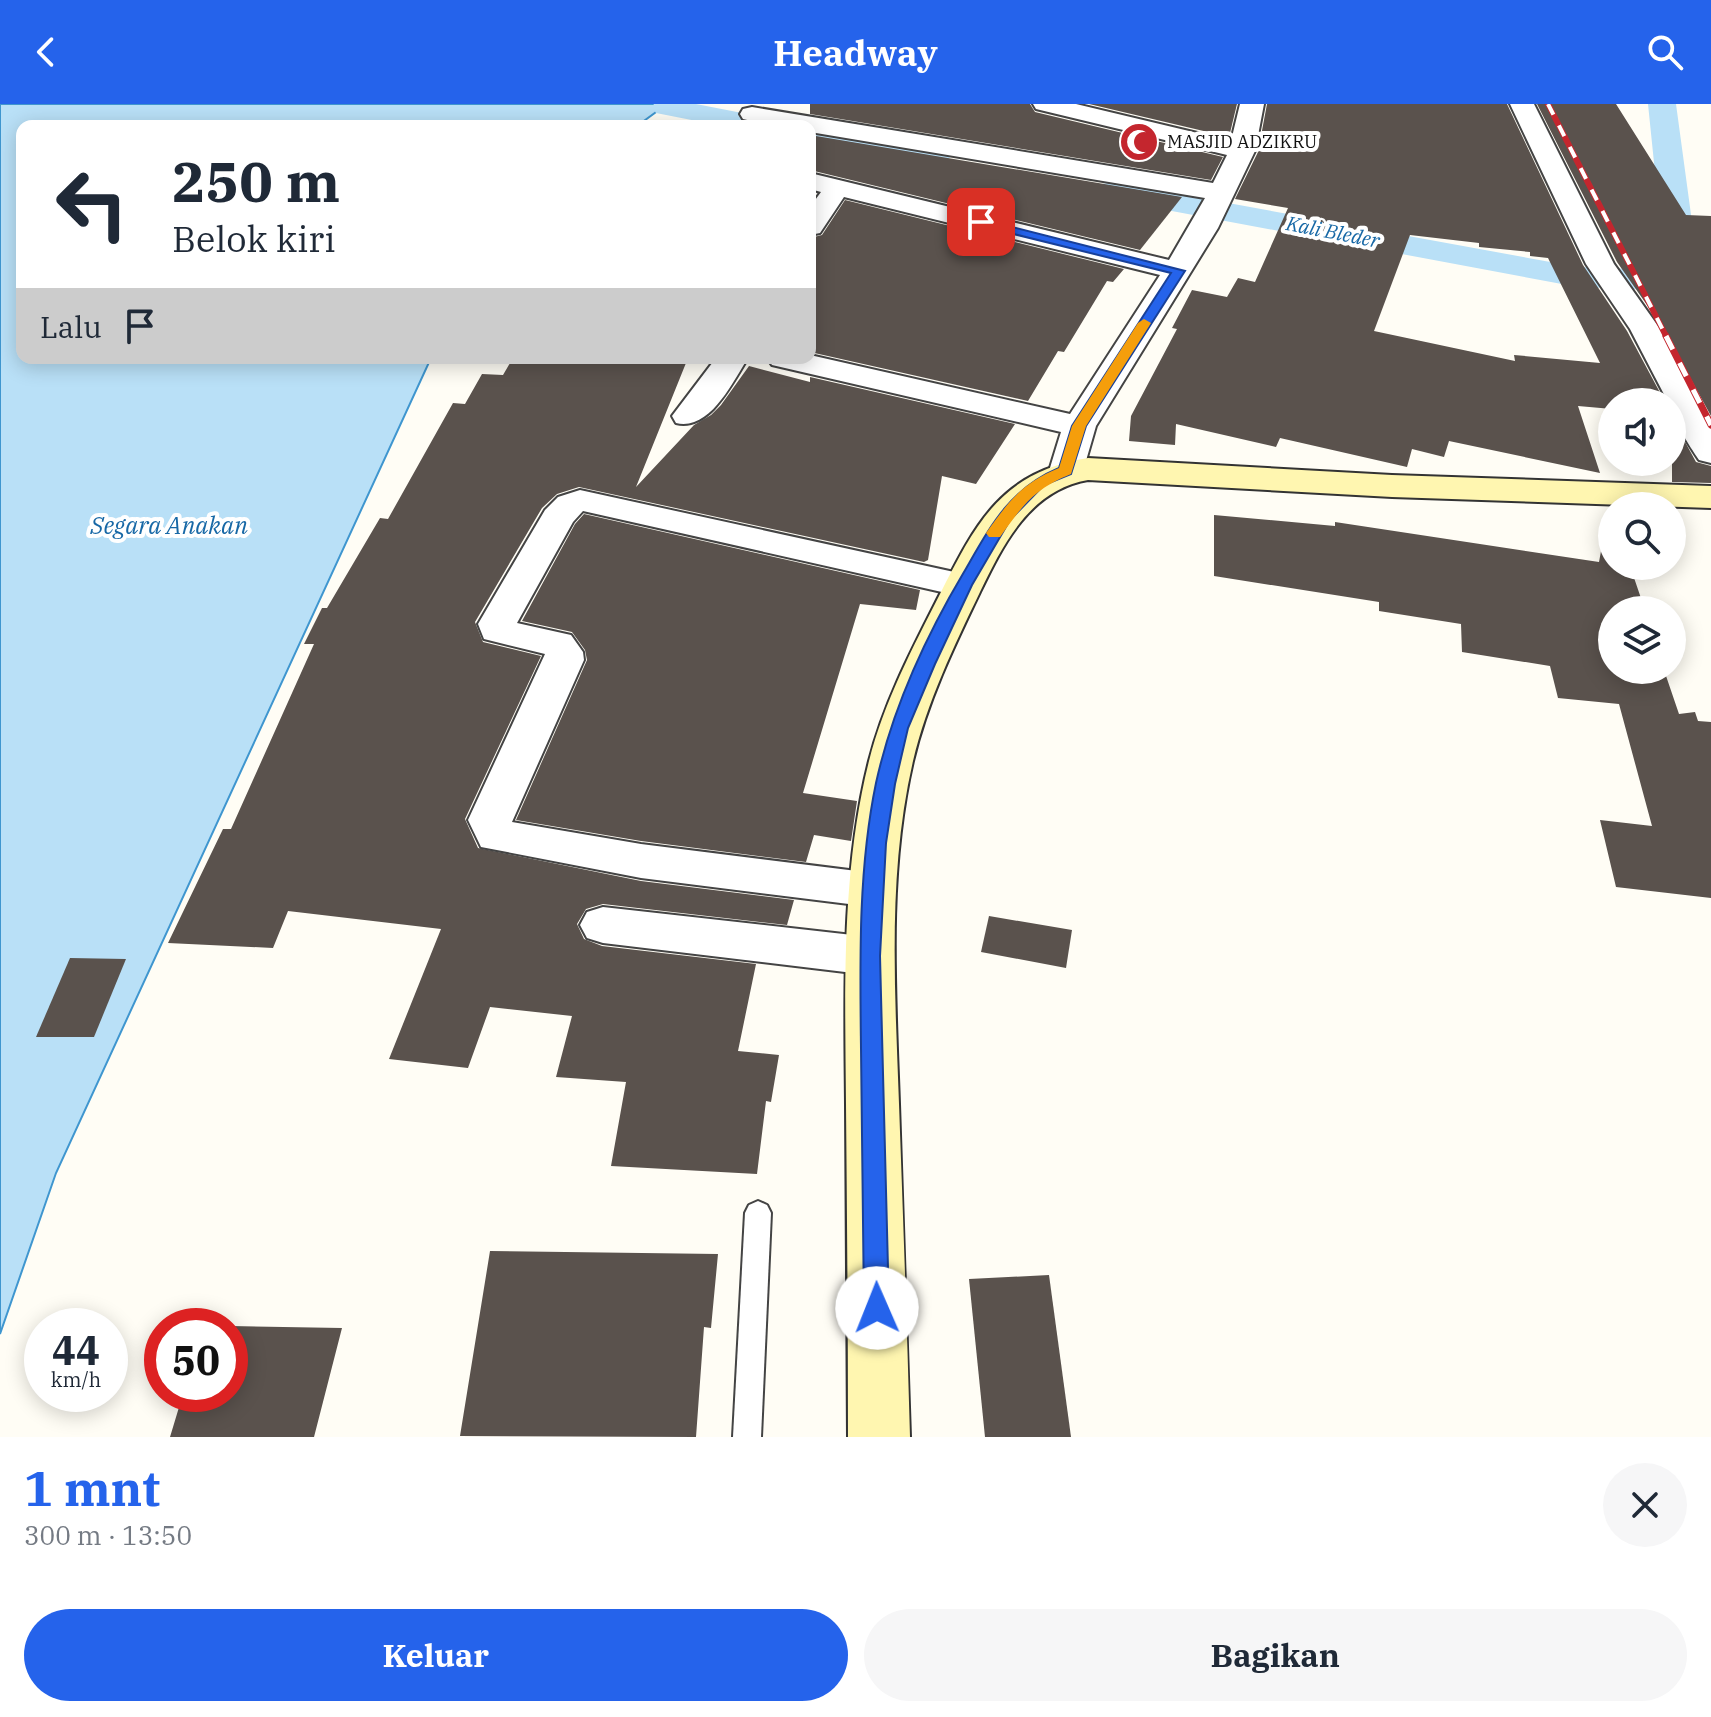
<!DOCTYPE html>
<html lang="id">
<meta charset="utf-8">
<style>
:root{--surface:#fff;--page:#f6f6f7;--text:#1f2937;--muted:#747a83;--accent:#2563eb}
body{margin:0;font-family:"IBM Plex Serif",serif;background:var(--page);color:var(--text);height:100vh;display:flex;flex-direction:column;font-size:30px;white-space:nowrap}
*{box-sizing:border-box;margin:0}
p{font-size:26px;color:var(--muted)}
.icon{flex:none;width:44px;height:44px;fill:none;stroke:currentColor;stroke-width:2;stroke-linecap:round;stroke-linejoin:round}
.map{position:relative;height:1333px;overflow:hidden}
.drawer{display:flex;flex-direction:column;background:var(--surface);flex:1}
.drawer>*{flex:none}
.top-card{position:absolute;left:16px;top:16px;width:800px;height:244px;border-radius:16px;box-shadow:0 4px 20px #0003;background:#fff;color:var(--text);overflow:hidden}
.controls{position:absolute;left:1598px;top:284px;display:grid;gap:16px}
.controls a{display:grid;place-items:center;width:88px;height:88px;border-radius:50%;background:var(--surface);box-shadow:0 4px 20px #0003;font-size:40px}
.speed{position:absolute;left:24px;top:1204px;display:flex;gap:16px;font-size:40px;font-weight:700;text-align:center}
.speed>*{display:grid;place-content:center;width:104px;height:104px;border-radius:50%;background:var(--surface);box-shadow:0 4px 20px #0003;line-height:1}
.speed small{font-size:20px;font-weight:400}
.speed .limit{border:12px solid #d22;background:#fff;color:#111}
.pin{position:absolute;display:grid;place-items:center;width:68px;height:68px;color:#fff;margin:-34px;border-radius:16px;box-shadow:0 4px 12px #0006}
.me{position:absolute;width:88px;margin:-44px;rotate:359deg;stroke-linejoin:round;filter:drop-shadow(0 0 6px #0008)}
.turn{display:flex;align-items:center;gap:28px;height:168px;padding:0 24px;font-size:36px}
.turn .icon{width:104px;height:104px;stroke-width:2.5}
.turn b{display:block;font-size:56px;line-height:68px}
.then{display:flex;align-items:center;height:76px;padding:0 24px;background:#0003;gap:16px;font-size:30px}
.round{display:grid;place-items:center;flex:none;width:84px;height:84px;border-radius:42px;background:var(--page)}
.overview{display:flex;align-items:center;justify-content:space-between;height:136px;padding:0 24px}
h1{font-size:48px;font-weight:800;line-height:60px;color:var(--accent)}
.action{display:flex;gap:16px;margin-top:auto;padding:16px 24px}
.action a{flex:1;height:92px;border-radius:48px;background:var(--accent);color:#fff;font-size:32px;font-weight:800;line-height:92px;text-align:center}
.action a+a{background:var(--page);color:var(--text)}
header{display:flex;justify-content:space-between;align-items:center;height:104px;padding:0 24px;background:var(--accent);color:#fff;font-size:36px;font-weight:800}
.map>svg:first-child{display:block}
.water{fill:#b9e0f7;stroke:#3f96cf;stroke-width:2}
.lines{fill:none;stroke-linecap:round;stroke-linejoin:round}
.canal{fill:#b9e0f7;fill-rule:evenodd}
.building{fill:#5a524d;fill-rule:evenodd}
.service-casing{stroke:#444;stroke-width:4}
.minor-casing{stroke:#444;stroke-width:4}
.secondary-casing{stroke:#333;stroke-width:4}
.service{fill:#fff;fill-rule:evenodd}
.minor{fill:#fff;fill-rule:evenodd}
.secondary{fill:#fff6b0;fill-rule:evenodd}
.rail-far1-casing{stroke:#c4262e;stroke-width:6}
.rail-casing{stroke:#c4262e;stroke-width:7}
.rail-far1{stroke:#fff;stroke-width:4;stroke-dasharray:12;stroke-linecap:butt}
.rail{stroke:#fff;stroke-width:5;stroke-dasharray:15;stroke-linecap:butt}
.route{fill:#2563eb;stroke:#184099;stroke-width:2}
.slow{fill:#f59e0b}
.labels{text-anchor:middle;stroke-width:8;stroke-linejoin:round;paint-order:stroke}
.far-poi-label{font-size:18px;fill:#111;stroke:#fff;text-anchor:start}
.far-water-label{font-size:20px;font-style:italic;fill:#1768a6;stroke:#fff}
.water-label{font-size:24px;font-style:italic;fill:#1768a6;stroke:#fff}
</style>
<header><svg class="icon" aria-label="back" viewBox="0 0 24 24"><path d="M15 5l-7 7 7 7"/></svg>Headway<svg class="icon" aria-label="search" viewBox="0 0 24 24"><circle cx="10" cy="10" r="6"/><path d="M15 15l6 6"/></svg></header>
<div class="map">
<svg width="1711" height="1333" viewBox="0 0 1711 1333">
<rect width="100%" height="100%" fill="#fffdf5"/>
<path class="water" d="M0,0H667L637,22H22V254H431L56,1069L0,1230Z"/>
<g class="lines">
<g class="canal">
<path d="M654,0H696L778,16L782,22H722L656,9L652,3Z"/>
<path d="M1648,0H1676L1700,177L1695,184L1683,187L1578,183L1113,96L1102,94L1098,87L1102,80L1113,78L1578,163L1665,166Z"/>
<path d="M810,21L935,44L946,47L950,53L946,59L935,62L810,39V22H807Z"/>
</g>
</g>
<g class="building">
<path d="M810,0H1030L1035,8L1223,53L1211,76L810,10Z"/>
<path d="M1089,0H1237L1229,33Z"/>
<path d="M1267,0H1507L1583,161L1627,227L1665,298H1612V305L1578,302L1600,369L1449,337L1444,353L1412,345L1407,363L1280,334L1276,343L1176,320L1175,341L1129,337L1131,312L1177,225L1172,224L1192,186L1227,193L1238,174L1255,178L1288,104L1235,95L1258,48ZM1410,131L1479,139V143L1530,148V152L1548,154L1600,259L1514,251L1515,257L1374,227Z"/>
<path d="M1537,0H1616L1686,111L1711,112V312L1663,224L1617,158Z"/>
<path d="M810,31L1182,93L1140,146L810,66Z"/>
<path d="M845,96L1124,165L1113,178L1107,177L1064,248L1058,247L1028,297L810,248V134L822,131Z"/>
<path d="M513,254H688L636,383L694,321L711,311L721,301L749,262L810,278V273L1015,320L976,380L942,372L928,456L924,458L579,383L557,390L542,404L475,518L483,538L541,552L465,715L478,744L641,777L794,796L787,821L603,800L586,805L577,820L584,835L602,842L756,860L738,947L779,951L771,998L766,997L757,1070L611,1062L626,978L556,973L572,912L490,903L468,964L389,955L441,825L288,807L273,844L168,839L223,725H231L314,540H304L322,504H327L380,414L388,415L453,299L465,300L482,270L503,271Z"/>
<path d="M1672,314L1696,358L1711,362V379L1672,378Z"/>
<path d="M1609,404L1612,406V462H1630L1645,506H1612V566H1664L1679,610L1695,608L1698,617L1711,618V794L1616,783L1600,716L1652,722L1619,600L1558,594L1550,562L1462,548L1461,520L1379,507V498L1214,472V411L1335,422V418L1599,458Z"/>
<path d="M584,410L920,486L916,506L860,500L803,689L857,697L851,737L814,731L806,758L641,737L516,716L587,556L585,546L572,528L522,517L575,420Z"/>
<path d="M989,812L1072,826L1066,864L981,848Z"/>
<path d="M70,854L126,855L94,933H36Z"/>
<path d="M490,1147L718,1150L711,1224L704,1223L696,1333L460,1332Z"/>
<path d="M1049,1171L1071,1333H985L969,1175Z"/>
<path d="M230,1222L342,1224L314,1333H170L183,1290H230Z"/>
</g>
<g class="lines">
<g class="service-casing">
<path id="service" d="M758,1097L767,1101L771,1109L761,1333H733L745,1109L749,1101Z"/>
</g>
<g class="minor-casing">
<g id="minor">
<path d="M1033,0H1076L1231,37L1240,0H1264L1255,47L1218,124L1096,322L1083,367L1078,374L1066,377L1054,374L1049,367L1061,328L772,261L767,254H810V251L1070,310L1160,171L844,93L820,129L810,131V103L821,88L810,85V69L1169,156L1205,94L810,28V22C787,22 766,21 743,15L740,10L743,5L752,3L1213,79L1227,51L1036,5Z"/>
<path d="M1510,0H1534L1614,160L1660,225L1711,318V359L1699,356C1689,341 1672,316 1672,298H1668L1630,225L1586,160Z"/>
<path d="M716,254H748C732,279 710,327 676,319L672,312Z"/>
<path d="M580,386L977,473L983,481L977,489L964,493L583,407L573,418L517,519L571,531L583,548L584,556L512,718L641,740L873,769L889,774L896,786L889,798L873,803L641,774L481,743L468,716L545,550L484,535L478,520L545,406L558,393Z"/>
<path d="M603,803L870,833L887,839L893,852L887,865L870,871L603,839L587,834L580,821L587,808Z"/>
</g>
</g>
<g class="secondary-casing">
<path id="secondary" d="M1088,354L1392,371L1711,382V404L1392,393L1088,376C1030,386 1003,440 980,488C954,542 927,598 913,657C887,769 895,886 899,1000C903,1111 907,1222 910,1333H848C848,1222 847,1111 846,1000C845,886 841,768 869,657C884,598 913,543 940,490C977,417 1002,368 1088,354Z"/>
</g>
<use href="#service" class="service"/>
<use href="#minor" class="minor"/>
<use href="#secondary" class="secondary"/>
<g class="rail-far1-casing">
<path id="rail-far1" d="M1548,0L1667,234"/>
</g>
<g class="rail-casing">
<path id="rail" d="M1666,232L1711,321"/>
</g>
<use href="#rail-far1" class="rail-far1"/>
<use href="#rail" class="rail"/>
</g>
<path class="route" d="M981,115L1185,167L1086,322L1071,370L1044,381L1010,416L972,481L935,560L908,624L895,680L886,739L880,852L889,1204L885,1212L877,1216L868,1212L864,1204C863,1117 862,1031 861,944C860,857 858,766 876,679C892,606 926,532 964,468C990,423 1009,385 1059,364L1072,322L1171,169L977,121V116Z"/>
<path class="slow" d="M1144,215L1151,219L1086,322L1071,370C1034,385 1023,401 1000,433H989L986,429C1009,397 1022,379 1059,364L1072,322L1138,219Z"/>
<defs>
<g id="mosque-disc" transform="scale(2)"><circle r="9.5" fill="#c4262e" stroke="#fff"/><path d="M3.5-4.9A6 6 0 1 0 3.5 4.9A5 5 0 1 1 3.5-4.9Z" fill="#fff"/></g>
</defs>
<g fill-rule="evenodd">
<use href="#mosque-disc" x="1139" y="38"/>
</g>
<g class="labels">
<g class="far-poi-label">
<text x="1167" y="44">MASJID ADZIKRU</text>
</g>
<g class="far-water-label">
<text transform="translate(1333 128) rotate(11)" y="7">Kali Bleder</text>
</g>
<g class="water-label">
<text x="169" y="430">Segara Anakan</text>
</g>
</g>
</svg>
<div class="controls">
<a><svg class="icon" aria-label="sound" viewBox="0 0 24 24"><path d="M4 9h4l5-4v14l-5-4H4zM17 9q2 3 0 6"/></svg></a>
<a><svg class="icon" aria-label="search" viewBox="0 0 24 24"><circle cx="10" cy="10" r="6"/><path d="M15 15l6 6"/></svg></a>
<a><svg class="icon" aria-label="layers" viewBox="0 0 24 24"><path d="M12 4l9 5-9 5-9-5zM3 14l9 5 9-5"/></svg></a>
</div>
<div class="speed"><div>44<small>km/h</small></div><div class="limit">50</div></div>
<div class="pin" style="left:981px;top:118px;background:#d93025"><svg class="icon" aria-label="arrive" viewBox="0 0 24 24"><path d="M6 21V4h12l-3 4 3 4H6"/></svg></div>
<svg class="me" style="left:877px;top:1204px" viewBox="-20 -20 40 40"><circle r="19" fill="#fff"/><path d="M0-13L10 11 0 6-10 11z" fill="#2563eb"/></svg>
<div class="top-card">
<div class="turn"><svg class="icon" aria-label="left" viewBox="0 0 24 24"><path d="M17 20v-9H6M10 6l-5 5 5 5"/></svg><div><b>250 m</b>Belok kiri</div></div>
<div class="then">Lalu<svg class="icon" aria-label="arrive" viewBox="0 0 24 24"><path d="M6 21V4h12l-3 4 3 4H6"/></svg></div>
</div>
</div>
<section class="drawer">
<div class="overview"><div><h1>1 mnt</h1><p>300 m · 13:50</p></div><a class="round"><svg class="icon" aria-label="close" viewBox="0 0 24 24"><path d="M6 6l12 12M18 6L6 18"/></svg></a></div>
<div class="action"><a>Keluar</a><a>Bagikan</a></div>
</section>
